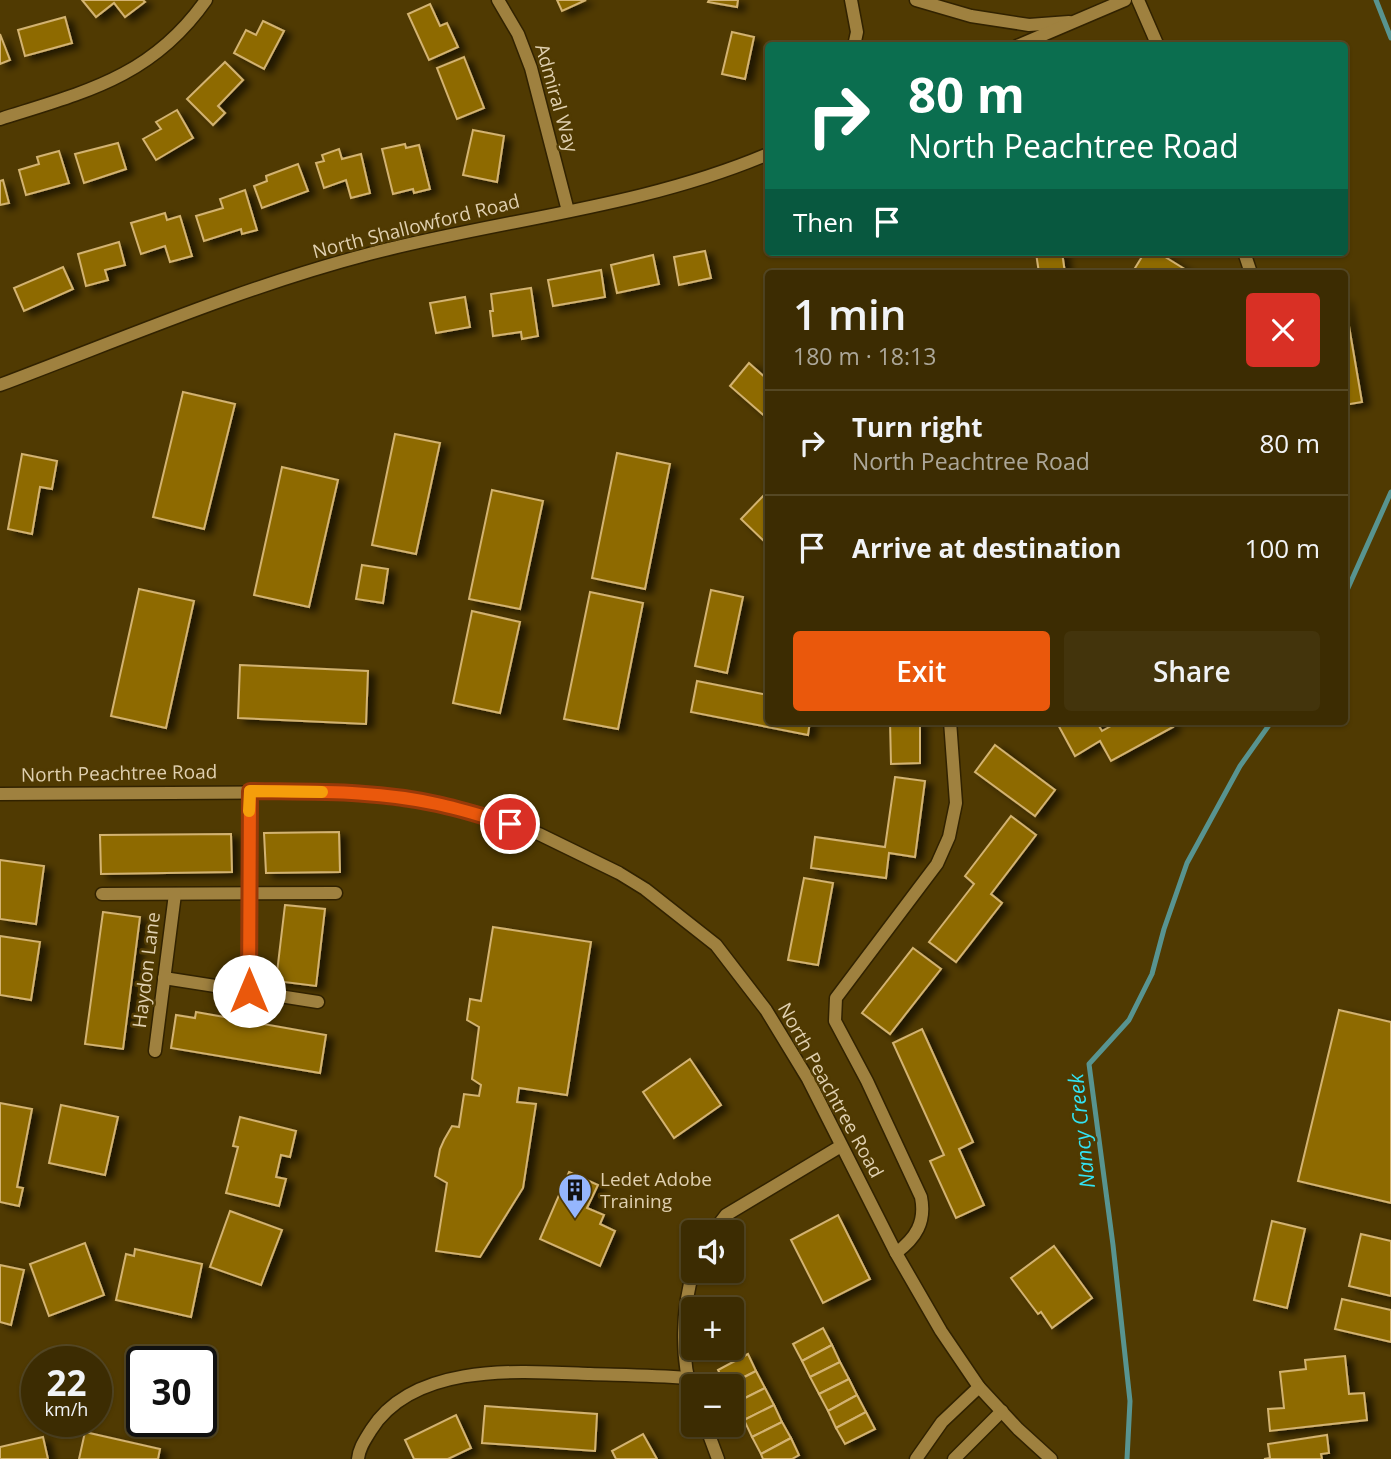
<!DOCTYPE html>
<meta charset="utf-8">
<style>
:root{--surface:#3c2c02;--page:#43340c;--text:#f1f3f6;--muted:#aca799;--line:#554824;--accent:#ea580c}
body{margin:0;font-family:"Open Sans",sans-serif;background:var(--page);color:var(--text);height:100vh;display:flex;flex-direction:column;font-size:26px;white-space:nowrap}
*{box-sizing:border-box;margin:0}
p{font-size:23px;color:var(--muted)}
.icon{flex:none;width:38px;height:38px;fill:none;stroke:currentColor;stroke-width:2;stroke-linecap:round;stroke-linejoin:round}
.map{position:relative;flex:1;overflow:hidden}
.details{position:absolute;left:765px;top:270px;width:583px;height:455px;display:flex;flex-direction:column;background:var(--surface);border-radius:7px;box-shadow:0 2px 5px #0004,0 0 0 2px var(--line)}
.details>*{flex:none}
.top-card{position:absolute;left:765px;top:42px;width:583px;height:214px;border-radius:7px;box-shadow:0 2px 5px #0004,0 0 0 2px var(--line);background:#0b6e4f;color:#fff;overflow:hidden}
.tools{position:absolute;left:681px;top:1220px;display:grid;gap:14px}
.tools a{display:grid;place-items:center;width:63px;height:63px;border-radius:7px;background:var(--surface);box-shadow:0 2px 5px #0004,0 0 0 2px var(--line);font-size:35px}
.speed{position:absolute;left:21px;top:1346px;display:flex;gap:14px;font-size:35px;font-weight:700;text-align:center}
.speed>*{display:grid;place-content:center;width:91px;height:91px;border-radius:50%;background:var(--surface);box-shadow:0 2px 5px #0004,0 0 0 2px var(--line);line-height:1}
.speed small{font-size:18px;font-weight:400}
.speed .limit{border:4px solid #111;border-radius:10px;background:#fff;color:#111}
.pin{position:absolute;display:grid;place-items:center;width:60px;height:60px;color:#fff;margin:-30px;border:4px solid #fff;border-radius:50%;box-shadow:0 2px 7px #0007}
.me{position:absolute;width:77px;margin:-38px;rotate:0deg;stroke-linejoin:round;filter:drop-shadow(0 0 5px #0008)}
.turn{display:flex;align-items:center;gap:24px;height:147px;padding:0 28px;font-size:32px}
.turn .icon{width:91px;height:91px;stroke-width:2.5}
.turn b{display:block;font-size:49px;line-height:60px}
.then{display:flex;align-items:center;height:66px;padding:0 28px;background:#0003;gap:14px;font-size:26px}
.round{display:grid;place-items:center;flex:none;width:74px;height:74px;border-radius:7px;background:var(--page)}
.overview{display:flex;align-items:center;justify-content:space-between;height:119px;padding:0 28px}
h1{font-size:42px;font-weight:600;line-height:52px}
.button{display:flex;gap:14px;margin-top:auto;padding:14px 28px}
.button a{flex:1;height:80px;border-radius:7px;background:var(--accent);color:#fff;font-size:28px;font-weight:600;line-height:80px;text-align:center}
.button a+a{background:var(--page);color:var(--text)}
ul{padding:0;list-style:none}
li{display:flex;align-items:center;gap:21px;height:105px;padding:0 28px;border-top:2px solid var(--line)}
li div{flex:1}
li b{display:block;font-size:26px}
li em{font-style:normal}
.map>svg:first-child{display:block}
.lines{fill:none;stroke-linecap:round;stroke-linejoin:round}
.stream{stroke:#589490;stroke-width:5}
.building{fill:#8e6a05;stroke:#d3b371;stroke-width:2;filter:url(#shadow)}
.minor-casing{stroke:#312200;stroke-width:15}
.minor{stroke:#9f813f;stroke-width:12}
.route-casing{stroke:#983908;stroke-width:18}
.route{stroke:#ea580c;stroke-width:12}
.slow{stroke:#f59e0b;stroke-width:12}
.labels{text-anchor:middle;stroke-width:5;stroke-linejoin:round;paint-order:stroke}
.street-label{font-size:19px;fill:#e0d0b0;stroke:#503a02}
.poi-label{font-size:19px;fill:#e0d0b0;stroke:#503a02;text-anchor:start}
.water-label{font-size:21px;font-style:italic;fill:#33e3f3;stroke:#503a02}
</style>
<div class="map">
<svg width="1391" height="1459" viewBox="0 0 1391 1459">
<defs>
<filter id="shadow"><feDropShadow dx="7" dy="4" stdDeviation="3.5" flood-color="#0009"/></filter>
</defs>
<rect width="100%" height="100%" fill="#503a02"/>
<g class="lines">
<g class="stream">
<path d="M1376,0L1391,38"/>
<path d="M1344,597L1391,492"/>
<path d="M1127,1459L1130,1401L1113,1245L1089,1064L1129,1020L1152,974L1164,929L1187,863L1240,766L1272,721"/>
</g>
</g>
<g class="building">
<path d="M82,0H143L145,2L125,17L114,3L96,17Z"/>
<path d="M557,0H586L562,11Z"/>
<path d="M709,0H738L737,7L708,2Z"/>
<path d="M430,4L440,26L447,23L458,47L429,60L408,14Z"/>
<path d="M65,17L72,43L25,56L18,30Z"/>
<path d="M263,21L284,31L264,69L234,53L246,30L256,35Z"/>
<path d="M732,32L754,37L745,79L722,74Z"/>
<path d="M0,34L10,60L0,64Z"/>
<path d="M464,57L484,108L457,119L437,68Z"/>
<path d="M225,62L243,80L218,106L225,113L213,125L187,99Z"/>
<path d="M177,110L193,138L156,160L143,139L161,129L156,122Z"/>
<path d="M473,130L504,136L497,182L463,175Z"/>
<path d="M118,143L126,169L84,183L75,154Z"/>
<path d="M405,144L406,148L419,145L430,189L414,193L413,189L393,194L382,149Z"/>
<path d="M339,149L342,159L361,154L370,193L351,198L346,180L324,188L316,163L324,161L322,155Z"/>
<path d="M59,151L69,183L26,195L19,170L39,164L37,157Z"/>
<path d="M298,164L308,191L262,208L254,186L267,181L266,176Z"/>
<path d="M3,180L9,203L0,205V181Z"/>
<path d="M245,190L257,230L242,234L241,229L204,241L196,216L223,208L220,199Z"/>
<path d="M165,213L167,220L180,216L192,256L170,262L165,246L141,254L131,223Z"/>
<path d="M119,242L125,265L105,270L108,280L86,286L78,254Z"/>
<path d="M705,251L711,278L679,285L674,257Z"/>
<path d="M1043,252H1062L1065,273H1039L1036,253Z"/>
<path d="M1139,252H1157L1191,273H1132L1143,255Z"/>
<path d="M653,255L659,284L617,293L611,265Z"/>
<path d="M63,267L73,289L24,311L14,288Z"/>
<path d="M601,270L605,297L553,306L548,280Z"/>
<path d="M531,288L538,336L522,339L521,332L493,336L490,311H493L491,294Z"/>
<path d="M465,297L470,327L436,333L430,303Z"/>
<path d="M1344,297L1362,402L1344,405Z"/>
<path d="M749,363L768,380V419L730,386Z"/>
<path d="M183,392L235,404L204,529L153,517Z"/>
<path d="M395,434L440,443L416,554L372,545Z"/>
<path d="M617,453L670,464L645,589L592,578Z"/>
<path d="M22,454L57,461L52,489L40,487L32,534L8,529Z"/>
<path d="M282,467L338,480L309,607L254,595Z"/>
<path d="M492,490L543,501L520,609L469,599Z"/>
<path d="M764,495L768,500V545L741,519Z"/>
<path d="M362,565L388,569L383,603L356,599Z"/>
<path d="M139,589L194,601L166,728L111,716Z"/>
<path d="M711,590L743,597L727,673L695,666Z"/>
<path d="M590,592L643,603L618,729L564,719Z"/>
<path d="M472,611L520,622L500,713L453,703Z"/>
<path d="M240,665L368,671L366,724L238,718Z"/>
<path d="M697,681L768,695V721H810L808,735L691,712Z"/>
<path d="M890,721H920V763L891,764Z"/>
<path d="M1056,721H1096L1102,731L1120,721H1170L1173,727L1111,761L1100,741L1075,756Z"/>
<path d="M995,745L1055,790L1035,816L975,772Z"/>
<path d="M895,777L925,781L915,857L889,853L886,878L811,868L815,837L885,847Z"/>
<path d="M1011,816L1036,835L991,894L1002,903L956,962L929,942L974,884L965,876Z"/>
<path d="M339,832L340,872L266,873L264,833Z"/>
<path d="M231,834L232,872L101,874L100,835Z"/>
<path d="M0,860L44,866L36,924L0,919Z"/>
<path d="M804,878L833,883L818,965L788,960Z"/>
<path d="M285,905L325,909L316,986L276,981Z"/>
<path d="M103,912L140,917L123,1049L85,1044Z"/>
<path d="M493,927L591,942L567,1095L519,1088L517,1102L536,1104L523,1188L480,1257L436,1251L447,1183L435,1176L440,1149L444,1140L452,1126L459,1127L464,1094L479,1096L481,1085L472,1079L479,1027L467,1020L470,999L481,1001Z"/>
<path d="M0,936L40,942L31,1000L0,995Z"/>
<path d="M913,948L941,969L890,1034L862,1013Z"/>
<path d="M1339,1010L1391,1022V1203L1298,1181Z"/>
<path d="M196,1012L326,1035L320,1073L171,1048L176,1015L195,1018Z"/>
<path d="M922,1029L973,1142L959,1149L984,1205L956,1218L930,1161L944,1155L893,1043Z"/>
<path d="M690,1059L721,1105L674,1138L643,1092Z"/>
<path d="M0,1103L32,1109L17,1187L23,1188L19,1206L0,1202Z"/>
<path d="M61,1105L118,1117L105,1175L49,1163Z"/>
<path d="M240,1117L296,1131L290,1157L281,1155L276,1177L286,1179L279,1206L226,1193L238,1147L233,1146Z"/>
<path d="M569,1172L598,1185L587,1208L604,1215L600,1224L615,1231L600,1266L540,1239Z"/>
<path d="M230,1211L282,1230L261,1285L210,1267Z"/>
<path d="M838,1215L870,1279L823,1303L791,1240Z"/>
<path d="M1272,1221L1305,1229L1287,1308L1254,1300Z"/>
<path d="M1361,1234L1391,1241V1296L1349,1286Z"/>
<path d="M85,1243L104,1295L49,1316L30,1264Z"/>
<path d="M1054,1246L1092,1298L1052,1328L1041,1312L1038,1314L1011,1278Z"/>
<path d="M135,1249L202,1264L191,1317L116,1300L126,1254L134,1256Z"/>
<path d="M0,1265L24,1270L11,1325L0,1322Z"/>
<path d="M1342,1299L1391,1310V1342L1335,1329Z"/>
<path d="M823,1328L832,1345L802,1361L793,1344Z"/>
<path d="M832,1345L840,1362L810,1377L802,1361Z"/>
<path d="M748,1354L756,1371L726,1386L718,1370Z"/>
<path d="M1345,1356L1349,1394L1364,1393L1367,1420L1270,1431L1268,1409L1284,1408L1280,1372L1306,1369L1305,1360Z"/>
<path d="M840,1362L849,1379L819,1394L810,1377Z"/>
<path d="M756,1371L765,1388L735,1403L732,1396V1386H727Z"/>
<path d="M849,1379L857,1395L828,1411L819,1394Z"/>
<path d="M765,1388L774,1405L744,1420L735,1403Z"/>
<path d="M857,1395L866,1412L836,1428L828,1411Z"/>
<path d="M774,1405L782,1422L752,1437L744,1420Z"/>
<path d="M485,1406L597,1414L595,1451L482,1443Z"/>
<path d="M866,1412L875,1429L845,1444L836,1428Z"/>
<path d="M456,1415L471,1448L448,1459H414L405,1440Z"/>
<path d="M782,1422L791,1438L761,1454L752,1437Z"/>
<path d="M85,1432L160,1449L158,1459H79Z"/>
<path d="M643,1434L657,1459H616L612,1451Z"/>
<path d="M1327,1435L1329,1453L1321,1454L1322,1459H1264L1270,1458L1268,1444Z"/>
<path d="M43,1437L48,1459H0V1447Z"/>
<path d="M791,1438L799,1455L792,1459H763L761,1454Z"/>
</g>
<g class="lines">
<g class="minor-casing">
<g id="minor">
<path d="M498,0L518,34L531,68L568,211"/>
<path d="M851,0L857,32L854,46"/>
<path d="M916,0L971,16L1029,25L1069,22"/>
<path d="M1138,0L1158,46"/>
<path d="M1017,46L1125,0"/>
<path d="M0,119C85,92 152,77 206,0"/>
<path d="M1244,252L1251,273"/>
<path d="M0,385C122,339 243,287 369,254C502,219 641,208 768,154"/>
<path d="M0,794L343,792L436,803L539,834L619,873L645,889L716,945L766,1010L808,1079L896,1253L941,1331L979,1387L1018,1429L1051,1459"/>
<path d="M102,894L336,893"/>
<path d="M164,978L318,1002"/>
<path d="M249,991L250,791"/>
<path d="M155,1051L175,894"/>
<path d="M713,1232L726,1215L841,1146"/>
<path d="M896,1253C916,1238 926,1222 921,1197L867,1081L835,1021L836,998L937,864L949,837L956,803L950,721"/>
<path d="M693,1395C680,1361 682,1305 694,1270"/>
<path d="M705,1424L718,1459"/>
<path d="M358,1459C359,1448 365,1440 371,1430C414,1362 520,1371 590,1374C622,1375 654,1375 687,1378"/>
<path d="M916,1459L942,1422L979,1387"/>
<path d="M954,1459L1002,1411"/>
</g>
</g>
<use href="#minor" class="minor"/>
</g>
<g class="lines">
<g class="route-casing">
<path id="route" d="M249,991L250,791C312,792 376,790 437,804C461,809 485,817 510,824"/>
</g>
<use href="#route" class="route"/>
<path class="slow" d="M249,811L250,791L322,792"/>
</g>
<defs>
<g id="building-pin" transform="scale(1.75)"><path d="M0 17L-7.5 6A9.5 9.5 0 1 1 7.5 6Z" fill="#95b6fd" stroke="#503a02"/><path d="M-4-6H4V6H1V3H-1V6H-4ZM-2.5-4.3h1.7v1.8h-1.7ZM.8-4.3h1.7v1.8H.8ZM-2.5-1h1.7V.8h-1.7ZM.8-1h1.7V.8H.8Z" fill="#111"/></g>
</defs>
<g fill-rule="evenodd">
<use href="#building-pin" x="575" y="1190"/>
</g>
<g class="labels">
<g class="street-label">
<text transform="translate(557 98) rotate(74)" y="7">Admiral Way</text>
<text transform="translate(416 226) rotate(-14)" y="7">North Shallowford Road</text>
<text transform="translate(119 773) rotate(-1)" y="7">North Peachtree Road</text>
<text transform="translate(146 970) rotate(-83)" y="7">Haydon Lane</text>
<text transform="translate(831 1090) rotate(61)" y="7">North Peachtree Road</text>
</g>
<g class="poi-label">
<text x="600" y="1186">Ledet Adobe<tspan x="600" dy="22">Training</tspan></text>
</g>
<g class="water-label">
<text transform="translate(1082 1131) rotate(-96)" y="7">Nancy Creek</text>
</g>
</g>
</svg>
<div class="tools">
<a><svg class="icon" aria-label="sound" viewBox="0 0 24 24"><path d="M4 9h4l5-4v14l-5-4H4zM17 9q2 3 0 6"/></svg></a>
<a>+</a>
<a>−</a>
</div>
<div class="speed"><div>22<small>km/h</small></div><div class="limit">30</div></div>
<div class="pin" style="left:510px;top:824px;background:#d93025"><svg class="icon" aria-label="arrive" viewBox="0 0 24 24"><path d="M6 21V4h12l-3 4 3 4H6"/></svg></div>
<svg class="me" style="left:249px;top:991px" viewBox="-20 -20 40 40"><circle r="19" fill="#fff"/><path d="M0-13L10 11 0 6-10 11z" fill="#ea580c"/></svg>
<div class="top-card">
<div class="turn"><svg class="icon" aria-label="right" viewBox="0 0 24 24"><path d="M7 20v-9h11M14 6l5 5-5 5"/></svg><div><b>80 m</b>North Peachtree Road</div></div>
<div class="then">Then<svg class="icon" aria-label="arrive" viewBox="0 0 24 24"><path d="M6 21V4h12l-3 4 3 4H6"/></svg></div>
</div>
<section class="details">
<div class="overview"><div><h1>1 min</h1><p>180 m · 18:13</p></div><a class="round" style="background:#d93025;color:#fff"><svg class="icon" aria-label="close" viewBox="0 0 24 24"><path d="M6 6l12 12M18 6L6 18"/></svg></a></div>
<ul>
<li><svg class="icon" aria-label="right" viewBox="0 0 24 24"><path d="M7 20v-9h11M14 6l5 5-5 5"/></svg><div><b>Turn right</b><p>North Peachtree Road</p></div><em>80 m</em></li>
<li><svg class="icon" aria-label="arrive" viewBox="0 0 24 24"><path d="M6 21V4h12l-3 4 3 4H6"/></svg><div><b>Arrive at destination</b></div><em>100 m</em></li>
</ul>
<div class="button"><a>Exit</a><a>Share</a></div>
</section>
</div>
